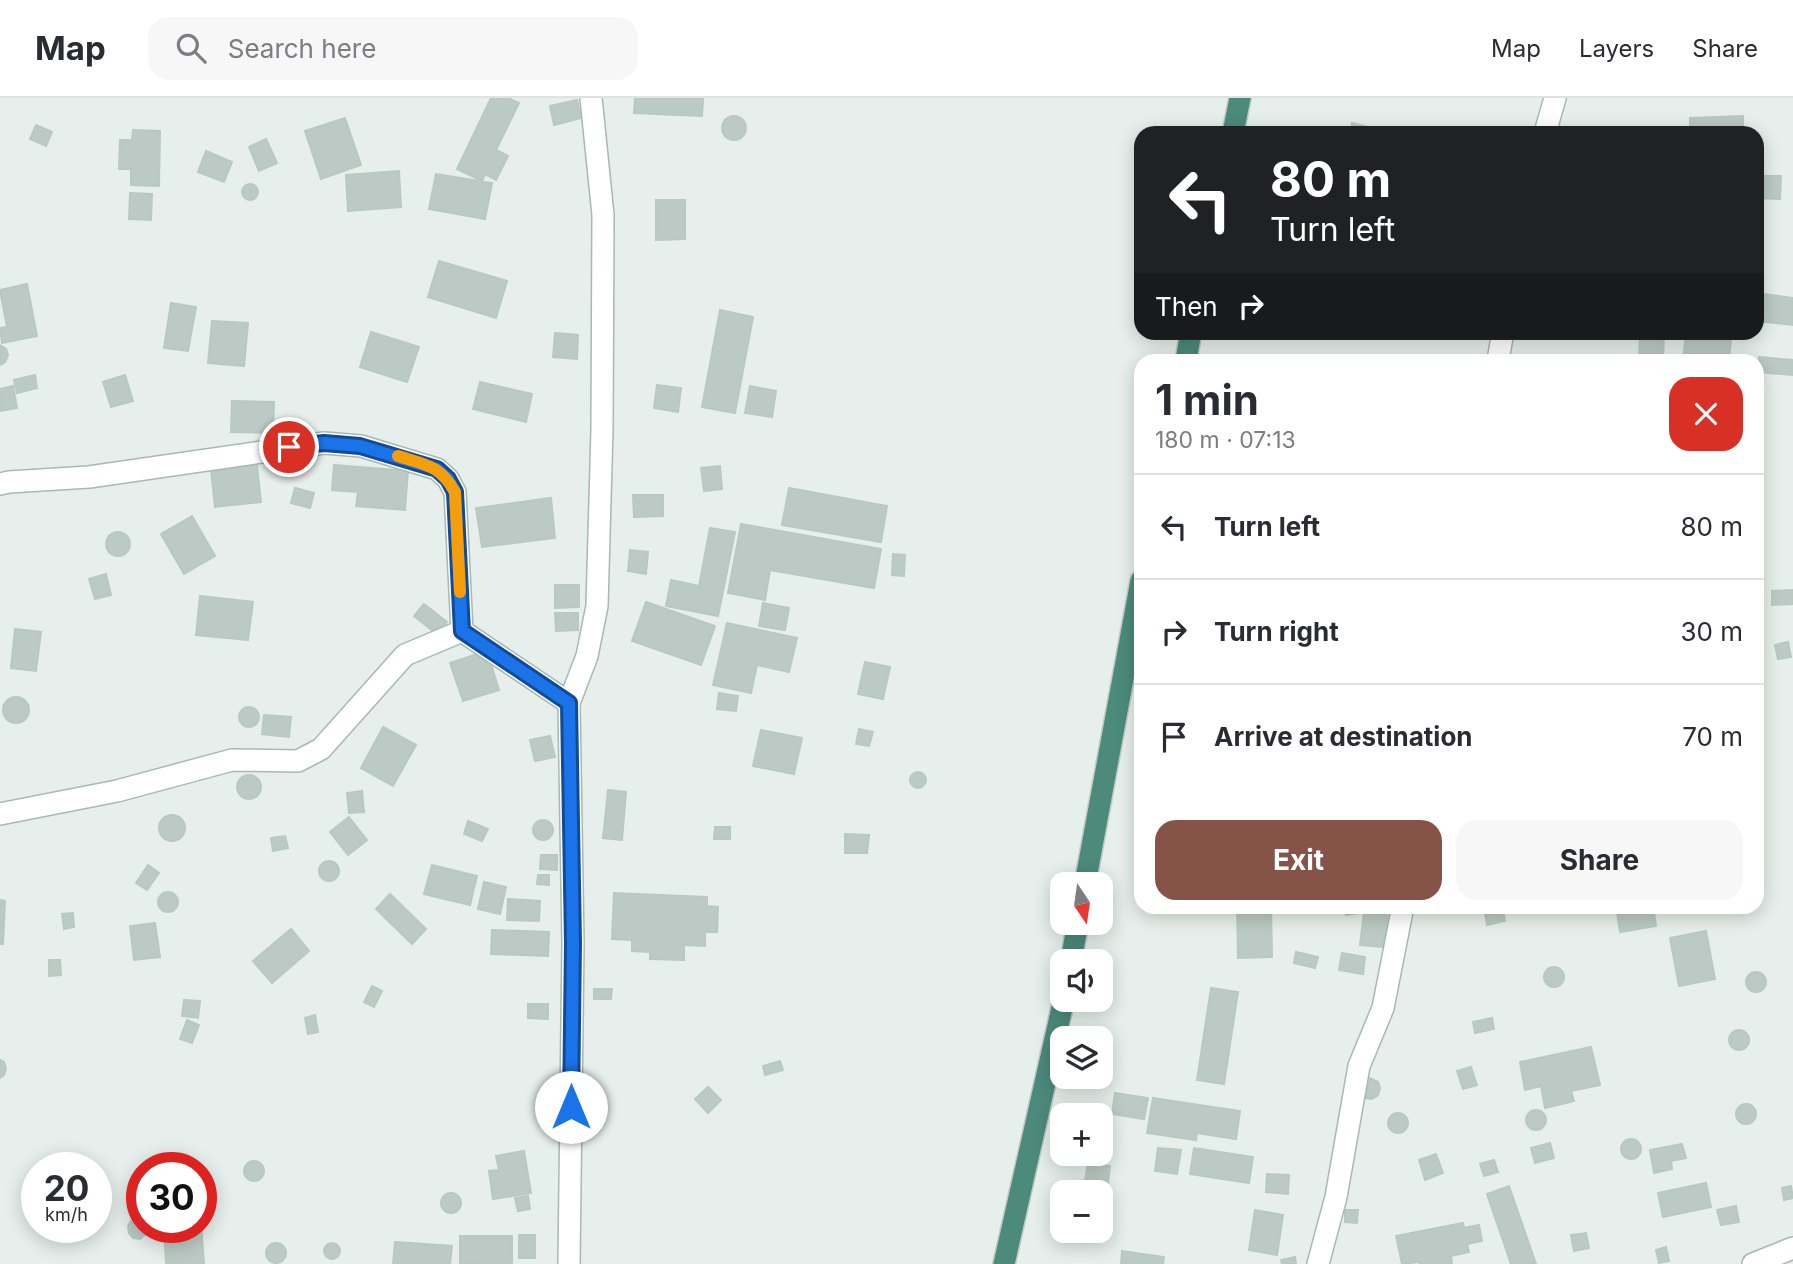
<!DOCTYPE html>
<meta charset="utf-8">
<style>
:root{--surface:#fff;--page:#f7f7f7;--text:#2b2b33;--muted:#7c7c81;--line:#e1e1e2;--accent:#855347}
body{margin:0;font-family:Inter,sans-serif;background:var(--page);color:var(--text);height:100vh;display:flex;flex-direction:column;font-size:26px;white-space:nowrap}
*{box-sizing:border-box;margin:0}
p{font-size:23px;color:var(--muted)}
.icon{flex:none;width:38px;height:38px;fill:none;stroke:currentColor;stroke-width:2;stroke-linecap:round;stroke-linejoin:round}
.map{position:relative;flex:1;overflow:hidden}
.drawer{position:absolute;left:1134px;top:256px;width:630px;height:560px;display:flex;flex-direction:column;background:var(--surface);border-radius:21px;box-shadow:0 4px 18px #0003}
.drawer>*{flex:none}
.guide{position:absolute;left:1134px;top:28px;width:630px;height:214px;border-radius:21px;box-shadow:0 4px 18px #0003;background:#202124;color:#fff;overflow:hidden}
.needle{width:46px;rotate:167deg}
.controls{position:absolute;left:1050px;top:774px;display:grid;gap:14px}
.controls a{display:grid;place-items:center;width:63px;height:63px;border-radius:14px;background:var(--surface);box-shadow:0 4px 18px #0003;font-size:35px}
.speed{position:absolute;left:21px;top:1054px;display:flex;gap:14px;font-size:35px;font-weight:700;text-align:center}
.speed>*{display:grid;place-content:center;width:91px;height:91px;border-radius:50%;background:var(--surface);box-shadow:0 4px 18px #0003;line-height:1}
.speed small{font-size:18px;font-weight:400}
.speed .limit{border:10px solid #d22;background:#fff;color:#111}
.pin{position:absolute;display:grid;place-items:center;width:60px;height:60px;color:#fff;margin:-30px;border:4px solid #fff;border-radius:50%;box-shadow:0 2px 7px #0007}
.me{position:absolute;width:77px;margin:-38px;rotate:0deg;stroke-linejoin:round;filter:drop-shadow(0 0 5px #0008)}
.turn{display:flex;align-items:center;gap:24px;height:147px;padding:0 21px;font-size:32px}
.turn .icon{width:91px;height:91px;stroke-width:2.5}
.turn b{display:block;font-size:49px;line-height:60px}
.then{display:flex;align-items:center;height:66px;padding:0 21px;background:#0003;gap:14px;font-size:26px}
.round{display:grid;place-items:center;flex:none;width:74px;height:74px;border-radius:21px;background:var(--page)}
.headline{display:flex;align-items:center;justify-content:space-between;height:119px;padding:0 21px}
h1{font-size:42px;font-weight:700;line-height:52px}
.primary-button{display:flex;gap:14px;margin-top:auto;padding:14px 21px}
.primary-button a{flex:1;height:80px;border-radius:21px;background:var(--accent);color:#fff;font-size:28px;font-weight:700;line-height:80px;text-align:center}
.primary-button a+a{background:var(--page);color:var(--text)}
ul{padding:0;list-style:none}
li{display:flex;align-items:center;gap:21px;height:105px;padding:0 21px;border-top:2px solid var(--line)}
li div{flex:1}
li b{display:block;font-size:26px}
li em{font-style:normal}
header{display:flex;align-items:center;gap:42px;box-sizing:border-box;height:98px;padding:0 35px;background:var(--surface);border-bottom:2px solid var(--line)}
header strong{font-size:33px}
nav{display:flex;gap:38px;margin-inline-start:auto;font-size:24px}
.search{width:490px;height:63px;background:var(--page);display:flex;align-items:center;gap:18px;box-sizing:border-box;padding:0 24px;border-radius:21px;color:var(--muted);font-size:26px}
.map>svg:first-child{display:block}
.building{fill:#bbcac4;stroke:#b8c9c2;stroke-width:2}
.lines{fill:none;stroke-linecap:round;stroke-linejoin:round}
.minor-casing{stroke:#a8b8b2;stroke-width:24}
.tertiary-casing{stroke:#a8b8b2;stroke-width:24}
.trunk-casing{stroke:#c2cac8;stroke-width:24}
.minor{stroke:#fff;stroke-width:21}
.tertiary{stroke:#fff;stroke-width:21}
.trunk{stroke:#4c8a7c;stroke-width:21}
.route-casing{stroke:#114b97;stroke-width:18}
.route{stroke:#1a73e8;stroke-width:12}
.slow{stroke:#f59e0b;stroke-width:12}
</style>
<header>
<strong>Map</strong>
<div class="search"><svg class="icon" aria-label="search" viewBox="0 0 24 24"><circle cx="10" cy="10" r="6"/><path d="M15 15l6 6"/></svg>Search here</div>
<nav><a>Map</a><a>Layers</a><a>Share</a></nav>
</header>
<div class="map">
<svg width="1793" height="1166" viewBox="0 0 1793 1166">
<rect width="100%" height="100%" fill="#e6efeb"/>
<g class="building">
<path d="M491,0H508L519,5L496,52L508,58L496,82L485,76L482,83L457,71Z"/>
<path d="M635,0H703L702,18L634,15Z"/>
<path d="M577,2L581,20L554,27L550,8Z"/>
<path d="M1743,18V35H1690V20Z"/>
<circle cx="734" cy="30" r="12"/>
<path d="M345,20L361,67L321,81L305,33Z"/>
<path d="M1352,25L1393,35H1350Z"/>
<path d="M36,27L52,34L46,48L30,41Z"/>
<path d="M133,32L160,33L159,88L131,87V71H119L120,42H132Z"/>
<path d="M266,41L277,65L259,73L249,49Z"/>
<path d="M206,53L232,64L224,84L198,74Z"/>
<path d="M399,73L401,109L348,113L346,77Z"/>
<path d="M436,76L492,85L485,121L429,111Z"/>
<path d="M1758,78H1781L1780,101L1758,100Z"/>
<circle cx="250" cy="94" r="8"/>
<path d="M130,95L152,96L151,122L129,121Z"/>
<path d="M656,102H685V141L656,142Z"/>
<path d="M439,163L507,183L496,220L428,199Z"/>
<path d="M27,186L37,238L2,245L0,230L7,229L0,192Z"/>
<path d="M1757,195L1793,200V227L1757,223Z"/>
<path d="M171,205L196,209L188,253L164,250Z"/>
<path d="M720,212L753,219L735,315L702,309Z"/>
<path d="M212,223L248,225L244,268L208,265Z"/>
<path d="M371,234L419,249L407,284L360,269Z"/>
<path d="M1640,234H1664L1663,262H1639Z"/>
<path d="M555,235L578,237L577,261L553,259Z"/>
<path d="M1686,236L1731,241L1729,262H1683Z"/>
<path d="M0,247L6,251L8,257L5,264L0,267Z"/>
<path d="M1759,259L1793,262V277L1758,274Z"/>
<path d="M35,277L37,290L17,295L14,282Z"/>
<path d="M125,277L133,303L111,309L103,284Z"/>
<path d="M480,284L532,296L526,324L473,311Z"/>
<path d="M657,287L681,290L678,314L654,310Z"/>
<path d="M13,288L17,310L0,313V291Z"/>
<path d="M750,288L776,293L772,319L745,315Z"/>
<path d="M232,303L274,304L273,335L231,334Z"/>
<path d="M257,367L261,404L215,409L211,372Z"/>
<path d="M334,367L408,373L405,412L356,408L358,394L332,392Z"/>
<path d="M720,368L722,391L704,393L701,370Z"/>
<path d="M295,390L314,395L310,410L291,405Z"/>
<path d="M789,390L887,408L881,444L782,427Z"/>
<path d="M633,397H663V418L634,419Z"/>
<path d="M551,400L555,440L482,449L476,410Z"/>
<path d="M192,418L215,458L184,476L161,436Z"/>
<path d="M741,426L881,451L874,490L770,472L765,502L728,495Z"/>
<path d="M710,430L735,434L718,518L666,508L671,482L699,488Z"/>
<circle cx="118" cy="446" r="12"/>
<path d="M630,452L648,454L646,476L628,473Z"/>
<path d="M893,456L905,457L904,478L892,477Z"/>
<path d="M106,476L111,497L95,501L89,481Z"/>
<path d="M555,487H579V509L555,510Z"/>
<path d="M1793,492V506L1772,507V493Z"/>
<path d="M200,498L253,504L248,542L196,537Z"/>
<path d="M646,504L715,528L701,567L632,543Z"/>
<path d="M763,505L789,510L785,532L759,528Z"/>
<path d="M424,506L447,524L437,536L414,518Z"/>
<path d="M555,515H578V532L556,533Z"/>
<path d="M727,525L797,540L789,574L757,567L751,595L713,587Z"/>
<path d="M15,531L41,534L36,573L11,570Z"/>
<path d="M1788,544L1791,559L1778,561L1775,547Z"/>
<path d="M487,553L499,592L463,603L450,565Z"/>
<path d="M865,564L890,569L883,601L858,596Z"/>
<path d="M719,595L738,598L736,613L717,611Z"/>
<circle cx="16" cy="612" r="13"/>
<circle cx="249" cy="619" r="10"/>
<path d="M264,617L291,619L289,639L262,636Z"/>
<path d="M383,629L416,647L393,688L361,670Z"/>
<path d="M859,631L873,634L869,648L856,646Z"/>
<path d="M761,632L802,640L794,676L753,668Z"/>
<path d="M550,638L555,659L535,663L530,642Z"/>
<circle cx="918" cy="682" r="8"/>
<circle cx="249" cy="689" r="12"/>
<path d="M608,692L626,694L622,742L603,740Z"/>
<path d="M362,693L364,714L349,715L347,695Z"/>
<circle cx="172" cy="730" r="13"/>
<path d="M349,719L367,742L348,757L330,734Z"/>
<circle cx="543" cy="732" r="10"/>
<path d="M468,723L488,731L482,743L464,736Z"/>
<path d="M715,729H730V741H714Z"/>
<path d="M845,736L869,737L867,755H845Z"/>
<path d="M285,738L288,750L273,753L271,740Z"/>
<path d="M541,757H557V772L540,771Z"/>
<circle cx="329" cy="773" r="10"/>
<path d="M148,767L159,775L147,792L136,785Z"/>
<path d="M432,767L477,778L470,807L424,796Z"/>
<path d="M538,777H549V787L537,786Z"/>
<path d="M484,784L506,789L500,816L478,811Z"/>
<circle cx="168" cy="804" r="10"/>
<path d="M614,795L707,799V808L718,809L717,834H705V848L684,847V862L650,861V854L632,853V842L612,841Z"/>
<path d="M390,796L426,831L412,846L376,811Z"/>
<path d="M508,801L540,803L539,823L507,822Z"/>
<path d="M0,802L5,803L3,846H0Z"/>
<path d="M1237,808H1271L1272,859L1238,860Z"/>
<path d="M1344,808H1389L1383,849L1360,847L1364,814L1346,817Z"/>
<path d="M1616,808H1653L1656,828L1620,834Z"/>
<path d="M1503,812L1505,823L1487,827L1485,815Z"/>
<path d="M73,815L74,829L64,831L62,816Z"/>
<path d="M155,825L160,859L134,862L130,828Z"/>
<path d="M291,831L309,853L272,885L253,863Z"/>
<path d="M492,832L549,834L548,858L491,856Z"/>
<path d="M1706,833L1715,881L1679,888L1670,840Z"/>
<path d="M1296,854L1318,859L1315,870L1294,865Z"/>
<path d="M1342,855L1365,859L1363,876L1339,872Z"/>
<path d="M49,862H60L61,877L49,878Z"/>
<circle cx="1554" cy="879" r="10"/>
<circle cx="1756" cy="884" r="10"/>
<path d="M372,888L382,893L374,909L364,904Z"/>
<path d="M1211,890L1238,894L1224,986L1197,982Z"/>
<path d="M594,891H612L611,901H594Z"/>
<path d="M184,902L200,903L198,920L182,918Z"/>
<path d="M528,906H548V921L528,920Z"/>
<path d="M315,917L318,934L308,936L305,920Z"/>
<path d="M1492,920L1494,931L1475,935L1473,924Z"/>
<path d="M187,922L199,927L192,945L180,941Z"/>
<circle cx="1739" cy="942" r="10"/>
<path d="M1591,949L1600,987L1571,993L1574,1003L1545,1010L1541,988L1525,992L1520,964Z"/>
<path d="M0,962L4,964L6,971L4,977L0,980Z"/>
<path d="M780,963L783,972L765,977L763,968Z"/>
<path d="M1471,969L1477,987L1463,991L1457,973Z"/>
<path d="M1369,980L1378,984L1380,990L1378,997L1372,1001L1365,1000L1360,995L1366,981Z"/>
<path d="M708,989L721,1002L708,1015L695,1001Z"/>
<path d="M1115,995L1148,1000L1144,1021L1112,1016Z"/>
<path d="M1153,1000L1240,1013L1236,1041L1197,1035L1196,1042L1147,1035Z"/>
<circle cx="1746" cy="1016" r="10"/>
<circle cx="1536" cy="1022" r="10"/>
<circle cx="1398" cy="1025" r="10"/>
<circle cx="1631" cy="1051" r="10"/>
<path d="M1550,1045L1554,1060L1535,1065L1531,1050Z"/>
<path d="M1682,1046L1686,1060L1671,1063L1672,1071L1654,1075L1650,1052Z"/>
<path d="M1158,1050L1181,1052L1177,1076L1155,1073Z"/>
<path d="M1194,1050L1253,1059L1249,1085L1190,1076Z"/>
<path d="M524,1053L531,1095L493,1101L489,1073L499,1072L496,1058Z"/>
<path d="M1436,1056L1443,1075L1425,1082L1419,1062Z"/>
<path d="M1494,1062L1498,1074L1484,1078L1480,1066Z"/>
<circle cx="254" cy="1073" r="10"/>
<path d="M1088,1065L1110,1068L1108,1086L1085,1083Z"/>
<path d="M1267,1076L1289,1077L1288,1096L1266,1094Z"/>
<path d="M1706,1085L1711,1109L1663,1119L1658,1095Z"/>
<path d="M1509,1088L1536,1166H1511L1487,1096Z"/>
<path d="M1791,1088L1793,1100L1784,1102L1782,1090Z"/>
<circle cx="451" cy="1105" r="10"/>
<path d="M528,1098L530,1111L518,1113L515,1100Z"/>
<path d="M1736,1108L1739,1124L1721,1127L1717,1112Z"/>
<path d="M1255,1112L1283,1117L1277,1157L1249,1152Z"/>
<path d="M1345,1112H1358L1357,1125L1345,1124Z"/>
<path d="M140,1121L142,1129H148V1134L140,1141L133,1140L129,1135L128,1128L131,1123Z"/>
<path d="M201,1125L204,1166H166L164,1129H201Z"/>
<path d="M1463,1125L1464,1130L1479,1127L1482,1143L1467,1146L1469,1154L1451,1158L1452,1166H1420L1419,1164L1402,1166L1396,1138Z"/>
<path d="M1586,1135L1589,1150L1574,1153L1571,1137Z"/>
<rect x="519" y="1137" width="16" height="23"/>
<path d="M460,1138H512V1166L460,1165Z"/>
<path d="M395,1144L452,1148L450,1166H393Z"/>
<circle cx="276" cy="1155" r="10"/>
<circle cx="332" cy="1153" r="8"/>
<path d="M1666,1149L1669,1163L1659,1165L1656,1152Z"/>
<path d="M1122,1153L1164,1159L1163,1166H1121Z"/>
<path d="M1295,1159L1296,1166H1282L1281,1162Z"/>
</g>
<g class="lines">
<g class="minor-casing">
<g id="minor">
<path d="M1545,35L1555,0"/>
<path d="M1498,262L1503,234"/>
<path d="M0,386L9,384L89,379L324,345L361,348L437,371L448,381L455,394L462,533L569,605"/>
<path d="M0,716L117,693L232,662L298,663L321,651L405,557L462,533"/>
<path d="M569,1166L573,845L569,605L587,558L597,508L602,331L603,117L591,0"/>
<path d="M1318,1166L1336,1099L1359,968L1383,910L1403,808"/>
</g>
</g>
<g class="tertiary-casing">
<path id="tertiary" d="M1753,1166L1793,1150"/>
</g>
<g class="trunk-casing">
<g id="trunk">
<path d="M1233,35L1240,0"/>
<path d="M1186,262L1191,234"/>
<path d="M1085,786L1141,483"/>
<path d="M1071,863L1078,824"/>
<path d="M1004,1166L1064,901"/>
</g>
</g>
<use href="#minor" class="minor"/>
<use href="#tertiary" class="tertiary"/>
<use href="#trunk" class="trunk"/>
</g>
<g class="lines">
<g class="route-casing">
<path id="route" d="M289,349L324,345L360,348L437,371L448,381L455,394L462,533L569,605L573,845L571,1009"/>
</g>
<use href="#route" class="route"/>
<path class="slow" d="M398,358C426,367 440,367 455,394L460,494"/>
</g>
</svg>
<div class="controls">
<a><svg class="needle" viewBox="-14 -14 28 28"><path d="M0-13l5 13h-10z" fill="#e53935"/><path d="M0 13l5-13h-10z" fill="#7c7c81"/></svg></a>
<a><svg class="icon" aria-label="sound" viewBox="0 0 24 24"><path d="M4 9h4l5-4v14l-5-4H4zM17 9q2 3 0 6"/></svg></a>
<a><svg class="icon" aria-label="layers" viewBox="0 0 24 24"><path d="M12 4l9 5-9 5-9-5zM3 14l9 5 9-5"/></svg></a>
<a>+</a>
<a>−</a>
</div>
<div class="speed"><div>20<small>km/h</small></div><div class="limit">30</div></div>
<div class="pin" style="left:289px;top:349px;background:#d93025"><svg class="icon" aria-label="arrive" viewBox="0 0 24 24"><path d="M6 21V4h12l-3 4 3 4H6"/></svg></div>
<svg class="me" style="left:571px;top:1009px" viewBox="-20 -20 40 40"><circle r="19" fill="#fff"/><path d="M0-13L10 11 0 6-10 11z" fill="#1a73e8"/></svg>
<div class="guide">
<div class="turn"><svg class="icon" aria-label="left" viewBox="0 0 24 24"><path d="M17 20v-9H6M10 6l-5 5 5 5"/></svg><div><b>80 m</b>Turn left</div></div>
<div class="then">Then<svg class="icon" aria-label="right" viewBox="0 0 24 24"><path d="M7 20v-9h11M14 6l5 5-5 5"/></svg></div>
</div>
<section class="drawer">
<div class="headline"><div><h1>1 min</h1><p>180 m · 07:13</p></div><a class="round" style="background:#d93025;color:#fff"><svg class="icon" aria-label="close" viewBox="0 0 24 24"><path d="M6 6l12 12M18 6L6 18"/></svg></a></div>
<ul>
<li><svg class="icon" aria-label="left" viewBox="0 0 24 24"><path d="M17 20v-9H6M10 6l-5 5 5 5"/></svg><div><b>Turn left</b></div><em>80 m</em></li>
<li><svg class="icon" aria-label="right" viewBox="0 0 24 24"><path d="M7 20v-9h11M14 6l5 5-5 5"/></svg><div><b>Turn right</b></div><em>30 m</em></li>
<li><svg class="icon" aria-label="arrive" viewBox="0 0 24 24"><path d="M6 21V4h12l-3 4 3 4H6"/></svg><div><b>Arrive at destination</b></div><em>70 m</em></li>
</ul>
<div class="primary-button"><a>Exit</a><a>Share</a></div>
</section>
</div>
